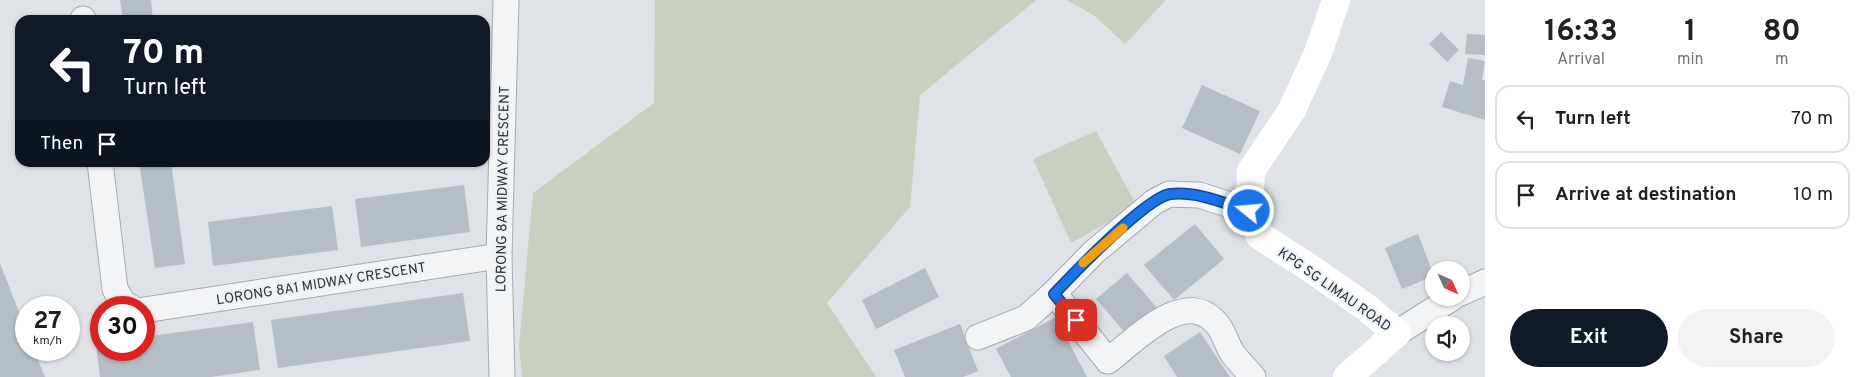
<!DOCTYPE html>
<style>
:root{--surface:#fff;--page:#f2f2f2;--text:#202124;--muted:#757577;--line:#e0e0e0;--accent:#111827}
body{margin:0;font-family:Overpass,sans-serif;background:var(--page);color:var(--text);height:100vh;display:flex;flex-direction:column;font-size:19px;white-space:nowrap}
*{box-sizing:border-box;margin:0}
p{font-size:16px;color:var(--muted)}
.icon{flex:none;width:28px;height:28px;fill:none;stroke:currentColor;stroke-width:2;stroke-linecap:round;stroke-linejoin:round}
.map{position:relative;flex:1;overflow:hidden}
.side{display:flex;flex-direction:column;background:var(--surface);width:375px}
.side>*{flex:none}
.guide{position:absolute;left:15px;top:15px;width:475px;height:152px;border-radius:15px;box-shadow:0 1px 4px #0004;background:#111827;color:#fff;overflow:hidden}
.needle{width:32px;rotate:135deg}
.tools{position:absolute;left:1425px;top:261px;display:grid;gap:10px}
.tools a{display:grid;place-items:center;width:45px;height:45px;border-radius:50%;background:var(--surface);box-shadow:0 1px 4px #0004;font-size:25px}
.speed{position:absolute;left:15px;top:296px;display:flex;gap:10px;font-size:25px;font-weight:700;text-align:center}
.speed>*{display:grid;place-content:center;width:65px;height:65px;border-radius:50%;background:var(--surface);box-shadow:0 1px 4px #0004;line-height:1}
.speed small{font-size:12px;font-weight:400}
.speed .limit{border:8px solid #d22;background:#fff;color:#111}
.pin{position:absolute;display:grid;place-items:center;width:42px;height:42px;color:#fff;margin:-21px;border-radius:10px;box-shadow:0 2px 8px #0006}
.me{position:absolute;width:55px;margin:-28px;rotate:287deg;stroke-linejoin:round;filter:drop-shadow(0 0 4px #0008)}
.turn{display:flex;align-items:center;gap:18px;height:105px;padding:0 25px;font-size:22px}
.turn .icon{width:65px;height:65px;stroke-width:2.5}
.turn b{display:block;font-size:35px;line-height:42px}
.then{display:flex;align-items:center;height:48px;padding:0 25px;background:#0003;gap:10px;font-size:19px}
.eta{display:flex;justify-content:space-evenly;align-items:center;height:85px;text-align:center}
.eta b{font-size:30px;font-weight:700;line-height:35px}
.primary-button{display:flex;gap:10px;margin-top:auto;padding:10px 25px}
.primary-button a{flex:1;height:58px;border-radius:30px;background:var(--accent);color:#fff;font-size:20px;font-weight:700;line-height:58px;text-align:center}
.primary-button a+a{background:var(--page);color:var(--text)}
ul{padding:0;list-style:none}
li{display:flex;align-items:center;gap:15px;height:68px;margin:0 10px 8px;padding:0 15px;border:2px solid var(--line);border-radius:15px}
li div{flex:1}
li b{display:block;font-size:19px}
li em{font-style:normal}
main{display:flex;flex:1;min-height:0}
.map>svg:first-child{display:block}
.green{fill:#c7d0c1}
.building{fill:#b7bdc4}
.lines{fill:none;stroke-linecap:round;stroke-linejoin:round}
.street-casing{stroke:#a5aab1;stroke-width:27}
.street{stroke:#f2f4f6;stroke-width:25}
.secondary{stroke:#fff;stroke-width:28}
.route-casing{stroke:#114b97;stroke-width:12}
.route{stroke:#1a73e8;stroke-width:9}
.slow{stroke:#f59e0b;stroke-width:9}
.labels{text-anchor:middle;stroke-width:4.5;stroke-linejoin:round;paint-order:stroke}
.street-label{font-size:14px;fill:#2a323d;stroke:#eff2f5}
</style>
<main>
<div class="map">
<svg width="1485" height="377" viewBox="0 0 1485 377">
<rect width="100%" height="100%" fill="#dfe3e7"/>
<g class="green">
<path d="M655,0H1036L920,95L910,207L827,303L876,377H522L519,346L533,193L654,103Z"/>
<path d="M1067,0H1166L1125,44L1095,16Z"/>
<path d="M1096,131L1137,206L1071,243L1033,159Z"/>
</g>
<g class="building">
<path d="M120,0H151L153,20H123Z"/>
<path d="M1441,32L1459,50L1447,62L1429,44Z"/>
<path d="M1467,34L1485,35V55L1465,54Z"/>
<path d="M1468,58L1485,61L1482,80H1485V120L1442,107L1450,81L1463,85Z"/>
<path d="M1202,85L1260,111L1240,154L1182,128Z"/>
<path d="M139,162H171L185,264L155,268Z"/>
<path d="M464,185L470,232L361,247L355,199Z"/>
<path d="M332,206L338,250L213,266L208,222Z"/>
<path d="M1195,224L1224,259L1174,300L1144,265Z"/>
<path d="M1418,234L1434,276L1402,289L1385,248Z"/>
<path d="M0,263L26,330V350H34L45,377H0Z"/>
<path d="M925,268L939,297L876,329L862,300Z"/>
<path d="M1127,273L1157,308L1127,335L1096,299Z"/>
<path d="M463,293L470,341L278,368L271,320Z"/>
<path d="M1056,317L1087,377H1011L996,349Z"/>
<path d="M253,322L260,370L211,377H100L96,344L101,343V350H144V337Z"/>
<path d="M960,324L978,371L963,377H905L894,350Z"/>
<path d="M1200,332L1230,377H1177L1164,356Z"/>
</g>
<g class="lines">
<g class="street-casing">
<g id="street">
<path d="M83,19V20"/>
<path d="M100,162L115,289L123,303L132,308"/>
<path d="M1054,293L1108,361C1135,340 1185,287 1216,323C1224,331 1226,344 1233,354C1239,362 1246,369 1253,377"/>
<path d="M1461,293L1485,282"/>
<path d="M144,310L499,256"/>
<path d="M1397,333L1452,298"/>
<path d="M978,337L1026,318L1054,293L1094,252L1154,202L1169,194L1199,195L1249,211"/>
<path d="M502,377L499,256L506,0"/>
</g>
</g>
<use href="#street" class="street"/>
<path class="secondary" d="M1336,0L1318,53L1292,110L1251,171L1249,211L1260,236L1310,268L1367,308L1397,333L1347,377"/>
</g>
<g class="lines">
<g class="route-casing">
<path id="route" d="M1076,320L1054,294C1074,273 1146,198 1170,194C1197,191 1224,203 1249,211"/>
</g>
<use href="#route" class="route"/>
<path class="slow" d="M1083,263L1123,228"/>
</g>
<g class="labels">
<g class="street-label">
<text transform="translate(502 189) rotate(-89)" y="5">LORONG 8A MIDWAY CRESCENT</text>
<text transform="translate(321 283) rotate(-9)" y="5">LORONG 8A1 MIDWAY CRESCENT</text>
<text transform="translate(1335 289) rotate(35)" y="5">KPG SG LIMAU ROAD</text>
</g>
</g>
</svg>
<div class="tools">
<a><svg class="needle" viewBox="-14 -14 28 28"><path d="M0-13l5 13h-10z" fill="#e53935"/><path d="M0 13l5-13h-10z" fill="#757577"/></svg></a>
<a><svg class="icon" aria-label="sound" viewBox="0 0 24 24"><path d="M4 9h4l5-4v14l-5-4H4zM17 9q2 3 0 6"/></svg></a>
</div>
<div class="speed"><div>27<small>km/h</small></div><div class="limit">30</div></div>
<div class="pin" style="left:1076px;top:320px;background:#d93025"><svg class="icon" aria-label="arrive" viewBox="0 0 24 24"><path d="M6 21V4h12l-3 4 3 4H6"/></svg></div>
<svg class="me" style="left:1249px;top:211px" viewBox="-20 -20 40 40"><circle r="17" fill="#1a73e8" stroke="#fff" stroke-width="3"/><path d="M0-11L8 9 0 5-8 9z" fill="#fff"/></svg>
<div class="guide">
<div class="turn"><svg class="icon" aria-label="left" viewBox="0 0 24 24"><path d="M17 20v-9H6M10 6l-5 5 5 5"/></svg><div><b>70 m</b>Turn left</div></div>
<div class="then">Then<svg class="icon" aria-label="arrive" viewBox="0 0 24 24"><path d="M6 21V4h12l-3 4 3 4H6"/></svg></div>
</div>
</div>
<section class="side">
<div class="eta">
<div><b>16:33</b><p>Arrival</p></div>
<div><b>1</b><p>min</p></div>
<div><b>80</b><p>m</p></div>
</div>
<ul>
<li><svg class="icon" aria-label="left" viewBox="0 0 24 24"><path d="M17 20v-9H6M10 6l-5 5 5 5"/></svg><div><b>Turn left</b></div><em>70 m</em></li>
<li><svg class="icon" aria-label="arrive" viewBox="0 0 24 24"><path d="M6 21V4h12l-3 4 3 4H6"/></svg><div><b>Arrive at destination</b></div><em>10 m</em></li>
</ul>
<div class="primary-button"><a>Exit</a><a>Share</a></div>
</section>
</main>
